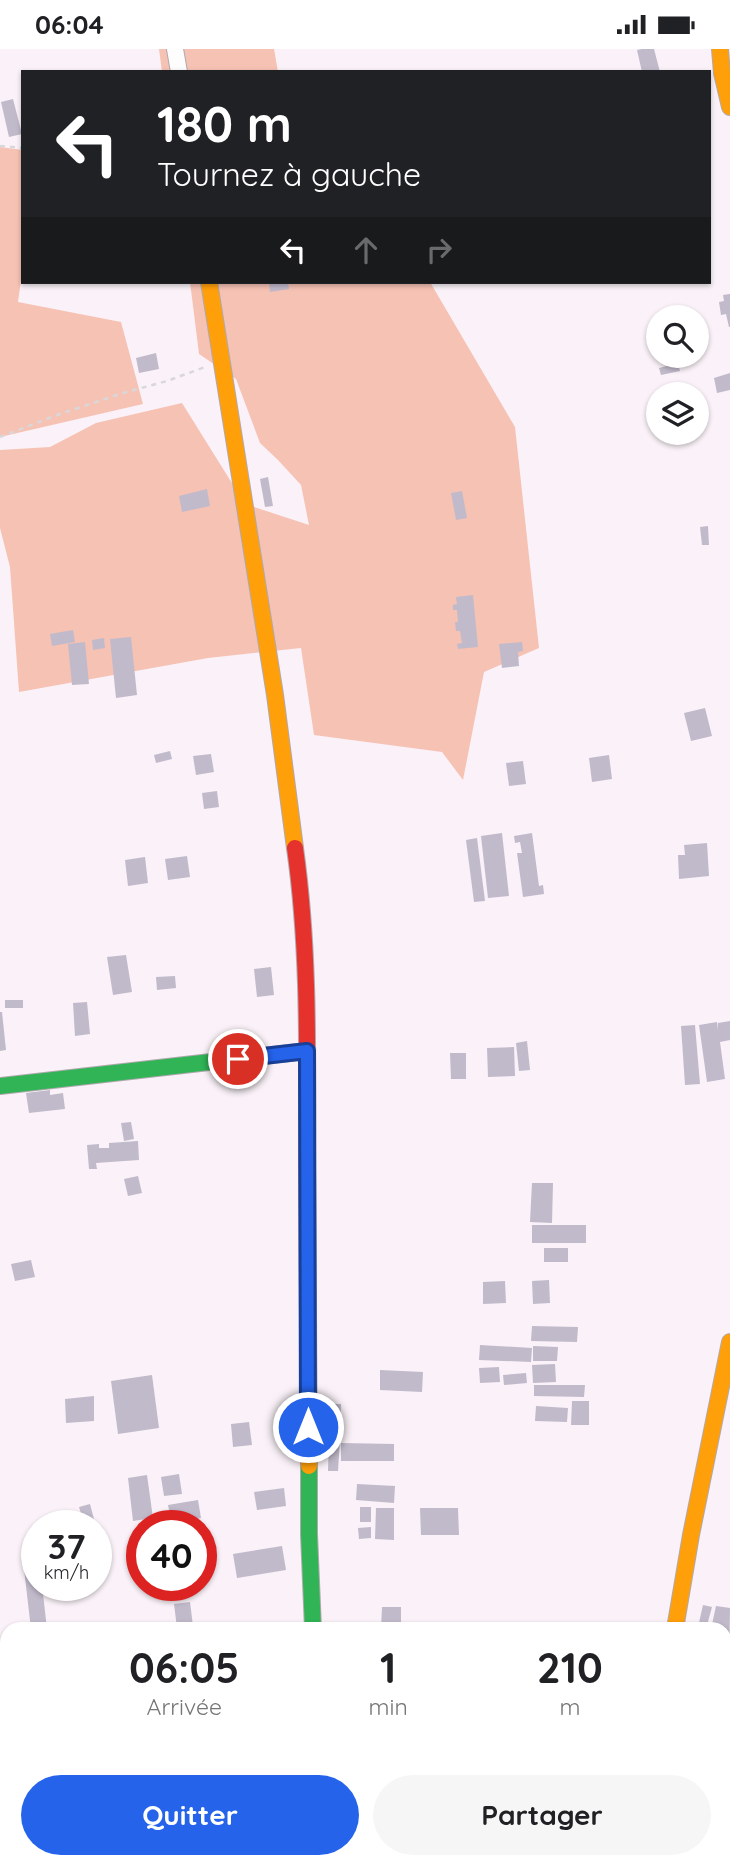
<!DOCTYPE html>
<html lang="fr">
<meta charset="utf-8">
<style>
:root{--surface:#fff;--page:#f6f6f6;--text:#202124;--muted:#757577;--accent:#2563eb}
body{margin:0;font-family:Quicksand,sans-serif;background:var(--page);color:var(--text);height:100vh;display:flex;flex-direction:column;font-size:26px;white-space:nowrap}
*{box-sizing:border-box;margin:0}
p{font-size:23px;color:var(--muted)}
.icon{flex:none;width:38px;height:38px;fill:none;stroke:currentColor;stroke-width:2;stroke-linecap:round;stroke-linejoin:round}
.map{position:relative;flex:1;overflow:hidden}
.sheet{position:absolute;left:0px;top:1573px;width:732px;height:247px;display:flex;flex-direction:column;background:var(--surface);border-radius:21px 21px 0 0;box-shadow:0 2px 5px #0004}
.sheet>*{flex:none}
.guide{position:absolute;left:21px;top:21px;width:690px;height:214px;border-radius:0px;box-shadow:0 2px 5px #0004;background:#202124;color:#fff;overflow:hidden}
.fabs{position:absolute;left:646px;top:256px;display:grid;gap:14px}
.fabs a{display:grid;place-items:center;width:63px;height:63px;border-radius:50%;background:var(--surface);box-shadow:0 2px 5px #0004;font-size:35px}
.speed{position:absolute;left:21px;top:1461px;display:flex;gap:14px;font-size:35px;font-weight:700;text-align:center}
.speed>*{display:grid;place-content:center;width:91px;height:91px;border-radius:50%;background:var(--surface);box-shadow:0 2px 5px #0004;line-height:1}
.speed small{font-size:18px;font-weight:400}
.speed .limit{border:10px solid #d22;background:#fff;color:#111}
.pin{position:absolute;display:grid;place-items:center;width:60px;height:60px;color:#fff;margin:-30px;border:4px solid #fff;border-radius:50%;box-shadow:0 2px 7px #0007}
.me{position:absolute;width:77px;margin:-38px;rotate:0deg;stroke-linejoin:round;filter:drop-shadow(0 0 5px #0008)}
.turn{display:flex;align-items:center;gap:24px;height:147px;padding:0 21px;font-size:32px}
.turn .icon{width:91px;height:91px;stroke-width:2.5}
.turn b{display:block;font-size:49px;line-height:60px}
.lanes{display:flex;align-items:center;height:66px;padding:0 21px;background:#0003;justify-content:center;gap:35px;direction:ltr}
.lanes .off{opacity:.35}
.eta{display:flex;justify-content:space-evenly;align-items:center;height:119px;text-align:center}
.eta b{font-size:42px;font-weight:700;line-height:49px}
.primary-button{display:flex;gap:14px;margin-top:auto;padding:14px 21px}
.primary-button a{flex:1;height:80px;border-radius:42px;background:var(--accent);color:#fff;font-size:28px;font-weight:700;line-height:80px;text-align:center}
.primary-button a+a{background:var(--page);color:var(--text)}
.status{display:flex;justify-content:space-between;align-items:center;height:49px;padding:0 35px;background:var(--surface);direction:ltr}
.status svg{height:19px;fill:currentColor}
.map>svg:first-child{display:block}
.forest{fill:#f6c2b4}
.building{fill:#c1bacb}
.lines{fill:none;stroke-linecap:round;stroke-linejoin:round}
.street-casing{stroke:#b1a9af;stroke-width:18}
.fast-casing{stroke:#b1a9af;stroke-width:18}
.slow-casing{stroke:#b1a9af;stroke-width:18}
.jam-casing{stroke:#b1a9af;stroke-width:18}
.path{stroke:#d9d7d9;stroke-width:2.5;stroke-dasharray:5 5;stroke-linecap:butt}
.street{stroke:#fefdfe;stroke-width:16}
.fast{stroke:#30b455;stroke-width:16}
.slow{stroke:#ff9f0a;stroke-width:16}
.jam{stroke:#e5322d;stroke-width:16}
.route-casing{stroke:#184099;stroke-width:18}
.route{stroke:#2563eb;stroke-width:12}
</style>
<div class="status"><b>06:04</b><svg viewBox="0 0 49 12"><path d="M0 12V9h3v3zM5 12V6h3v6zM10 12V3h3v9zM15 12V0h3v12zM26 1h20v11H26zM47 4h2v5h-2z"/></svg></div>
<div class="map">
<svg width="730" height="1819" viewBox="0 0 730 1819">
<rect width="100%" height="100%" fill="#faf2f8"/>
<g class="forest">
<path d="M159,0H274L278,23H162Z"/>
<path d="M0,98L23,101V217L18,253L121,273L143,355L0,388Z"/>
<path d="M190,233H430L515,378L539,599L484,623L463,731L442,703L314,686L301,599L208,609L19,643L10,518L0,479V401L50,398L96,374L182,354L245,455L309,476L301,436L278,411L260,394L236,330L199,305Z"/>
</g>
<g class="building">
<path d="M642,0H654L660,23H642L637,1Z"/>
<path d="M13,50L22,85L9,88L1,53Z"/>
<path d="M269,233H288L289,240L270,243Z"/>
<path d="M730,245V278H729L726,265L721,266L719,253L724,252L723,246Z"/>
<path d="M156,304L159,320L139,324L136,309Z"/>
<path d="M678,314L680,322L661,326L659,319Z"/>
<path d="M730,324V341L717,344L714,329Z"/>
<path d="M268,428L273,457L265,458L260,430Z"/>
<path d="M207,440L210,457L182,463L179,447Z"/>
<path d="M462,442L467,469L456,471L451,444Z"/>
<path d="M708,477L709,496H702L700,478Z"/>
<path d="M473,546L478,598L458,600L457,595L462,594L460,582H456L455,573H458L457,561H453V556L457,555L456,548Z"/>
<path d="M73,581L75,593L52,597L50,585Z"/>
<path d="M131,588L137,646L116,649L110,590Z"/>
<path d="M104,589L105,599L93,601L92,591Z"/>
<path d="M85,593L89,635L72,636L68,595Z"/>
<path d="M522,593L523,602L518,603L519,617L502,619L499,595Z"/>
<path d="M705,659L712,687L691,692L684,664Z"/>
<path d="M170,702L172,710L156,714L154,706Z"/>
<path d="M211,705L214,723L196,726L193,707Z"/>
<path d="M609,706L612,730L592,733L589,709Z"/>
<path d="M523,712L526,735L509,737L506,714Z"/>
<path d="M217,742L219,758L204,760L202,744Z"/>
<path d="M502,784L509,847L488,849L481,787Z"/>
<path d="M532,784L539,837L543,836L544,845L523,848L517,804H522L520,793L515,794L514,787Z"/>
<path d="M477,789L485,852L474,853L466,791Z"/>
<path d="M707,794L709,827L679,830L678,806H685L684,796Z"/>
<path d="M187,807L190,828L168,831L165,810Z"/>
<path d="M145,808L148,834L128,837L125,811Z"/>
<path d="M126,906L132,943L113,946L107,908Z"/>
<path d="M271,918L274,946L257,948L254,920Z"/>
<path d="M175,927L176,939L157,941L156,928Z"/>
<rect x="5" y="951" width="18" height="8"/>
<path d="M87,953L90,985L75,987L73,954Z"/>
<path d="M0,963H2L6,1001L0,1002Z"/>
<path d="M730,972V991L720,993L725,1030L707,1033L699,976L717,973L718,981V974Z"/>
<path d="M695,976L700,1035L685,1036L681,977Z"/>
<path d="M527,992L530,1021L519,1022L516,994Z"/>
<path d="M514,998L515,1027L488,1028L487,999Z"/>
<path d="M450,1004H466V1030H451Z"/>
<path d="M50,1041V1046L63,1044L65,1060L29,1064L26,1044Z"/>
<path d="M131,1073L134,1090L124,1092L121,1074Z"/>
<path d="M138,1092L139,1111L96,1114L97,1120H89L87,1096L99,1095V1099H109V1094Z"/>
<path d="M138,1127L142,1144L128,1147L124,1130Z"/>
<path d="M532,1134H553L552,1174L530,1173Z"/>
<rect x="532" y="1176" width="54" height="18"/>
<rect x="544" y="1199" width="24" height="14"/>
<path d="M31,1211L35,1228L15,1232L11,1215Z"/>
<path d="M549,1231L550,1254L533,1255L532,1232Z"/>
<path d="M505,1232L506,1254L483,1255V1233Z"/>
<path d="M532,1277L578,1278L577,1293L531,1292Z"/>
<path d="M480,1296L532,1299L531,1313L479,1311Z"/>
<path d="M533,1297L558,1298L557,1312H533Z"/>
<path d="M555,1315L556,1333L533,1334L532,1316Z"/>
<path d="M499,1318L500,1333L480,1334L479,1319Z"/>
<path d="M380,1321L423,1323L422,1343L380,1341Z"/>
<path d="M526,1324L527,1334L504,1336L503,1326Z"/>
<path d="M152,1326L159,1379L118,1385L111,1332Z"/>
<path d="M534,1336H585L584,1348L534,1347Z"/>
<path d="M94,1347V1372L66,1374L65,1350Z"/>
<path d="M572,1352H589V1376H571Z"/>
<path d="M331,1355H341L340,1387H330Z"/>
<path d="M536,1357L568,1359L567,1373L535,1372Z"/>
<path d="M249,1373L252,1396L233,1398L231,1375Z"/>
<path d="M329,1389L340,1390L338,1422H328Z"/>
<path d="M341,1394L394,1395V1412H341Z"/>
<path d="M179,1425L182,1445L164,1447L161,1428Z"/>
<path d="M147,1426L153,1469L133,1472L128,1429Z"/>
<path d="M357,1435L395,1437L394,1454L356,1451Z"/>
<path d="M284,1439L286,1457L257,1461L254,1443Z"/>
<path d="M198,1451L201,1469L172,1475L168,1456Z"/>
<path d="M90,1455L95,1474L81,1477L80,1472L83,1471L79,1458Z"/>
<rect x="360" y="1458" width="11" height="15"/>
<path d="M376,1459H394V1491L375,1490Z"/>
<path d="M420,1459H458L459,1486H421Z"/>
<path d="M371,1478V1489L359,1490L358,1479Z"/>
<path d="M282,1497L286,1521L237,1529L233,1505Z"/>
<path d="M37,1507V1516L23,1519L21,1510Z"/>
<path d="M37,1519V1536H42L47,1580H31L24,1520Z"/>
<path d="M190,1553L193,1577L177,1579L174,1555Z"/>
<path d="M703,1556L712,1558L706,1580L698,1578Z"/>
<path d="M716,1557L730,1559L729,1620L724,1619V1580H711Z"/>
<path d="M382,1558H401V1580H381Z"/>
<path d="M699,1813H723L730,1814V1819H698Z"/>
</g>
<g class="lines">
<g class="street-casing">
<g id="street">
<path d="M175,0L179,23"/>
<path d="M724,1636H730"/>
<path d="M0,1654H7"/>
<path d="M314,1813L315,1819"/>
<path d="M633,1819L634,1813"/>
</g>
</g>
<g class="fast-casing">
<g id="fast">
<path d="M0,1037L307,1002"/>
<path d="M309,1417V1485L313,1580"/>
</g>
</g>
<g class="slow-casing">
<g id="slow">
<path d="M720,0L722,24L730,58"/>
<path d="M209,233L275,646L295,799"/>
<path d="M307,1120L309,1417"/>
<path d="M675,1580L691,1486L730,1293"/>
</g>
</g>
<g class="jam-casing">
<path id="jam" d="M295,799C310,905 307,1013 307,1120"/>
</g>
<g class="path">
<path d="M0,97L23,99"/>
<path d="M0,388L57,366L123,344L167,332L205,318"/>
</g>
<use href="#street" class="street"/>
<use href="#fast" class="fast"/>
<use href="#slow" class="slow"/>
<use href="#jam" class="jam"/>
</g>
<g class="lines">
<g class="route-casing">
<path id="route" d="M238,1010L307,1002L308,1378"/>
</g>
<use href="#route" class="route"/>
</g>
</svg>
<div class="fabs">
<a><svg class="icon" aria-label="search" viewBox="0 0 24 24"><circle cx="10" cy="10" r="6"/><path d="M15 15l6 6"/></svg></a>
<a><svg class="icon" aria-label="layers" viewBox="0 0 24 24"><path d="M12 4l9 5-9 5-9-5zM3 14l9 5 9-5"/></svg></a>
</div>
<div class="speed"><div>37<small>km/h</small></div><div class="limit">40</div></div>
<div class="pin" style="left:238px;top:1010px;background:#d93025"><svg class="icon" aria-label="arrive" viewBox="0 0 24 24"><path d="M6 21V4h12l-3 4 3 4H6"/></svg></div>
<svg class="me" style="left:308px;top:1378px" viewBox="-20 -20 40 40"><circle r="17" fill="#2563eb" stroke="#fff" stroke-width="3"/><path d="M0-11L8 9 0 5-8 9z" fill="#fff"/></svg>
<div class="guide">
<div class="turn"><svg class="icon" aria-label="left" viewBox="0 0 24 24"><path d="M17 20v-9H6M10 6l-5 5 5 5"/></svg><div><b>180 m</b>Tournez à gauche</div></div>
<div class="lanes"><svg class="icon" aria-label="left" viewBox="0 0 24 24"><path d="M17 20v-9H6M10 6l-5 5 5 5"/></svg><svg class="icon off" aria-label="ahead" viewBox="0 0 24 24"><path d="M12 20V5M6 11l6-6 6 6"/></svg><svg class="icon off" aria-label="right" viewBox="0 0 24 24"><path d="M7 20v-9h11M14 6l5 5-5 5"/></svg></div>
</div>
<section class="sheet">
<div class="eta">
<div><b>06:05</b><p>Arrivée</p></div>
<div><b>1</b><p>min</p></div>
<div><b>210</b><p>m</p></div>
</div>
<div class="primary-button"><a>Quitter</a><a>Partager</a></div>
</section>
</div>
